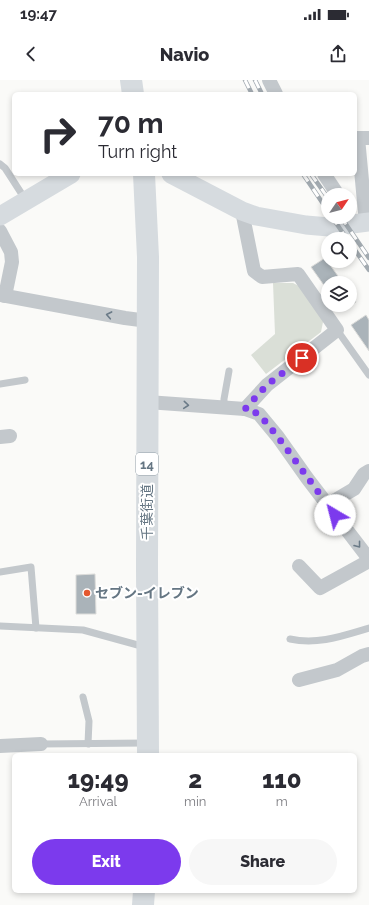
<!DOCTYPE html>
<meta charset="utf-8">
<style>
:root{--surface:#fff;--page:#f7f7f7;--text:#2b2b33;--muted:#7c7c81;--accent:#7c3aed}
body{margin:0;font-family:Raleway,"Noto Sans JP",sans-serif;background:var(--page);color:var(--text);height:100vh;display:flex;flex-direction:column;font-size:15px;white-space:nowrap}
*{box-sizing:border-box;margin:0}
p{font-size:13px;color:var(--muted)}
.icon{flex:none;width:22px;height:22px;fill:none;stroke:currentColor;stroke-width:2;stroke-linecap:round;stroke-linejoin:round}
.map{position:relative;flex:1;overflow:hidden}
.panel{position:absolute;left:12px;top:673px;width:345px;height:140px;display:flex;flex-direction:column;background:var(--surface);border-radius:6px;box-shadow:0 2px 6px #0003}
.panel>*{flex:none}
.guide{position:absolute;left:12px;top:12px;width:345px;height:84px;border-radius:6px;box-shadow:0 2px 6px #0003;background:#fff;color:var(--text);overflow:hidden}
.needle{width:26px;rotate:55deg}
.buttons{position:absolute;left:321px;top:108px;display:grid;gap:8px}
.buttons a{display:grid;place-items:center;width:36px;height:36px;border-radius:50%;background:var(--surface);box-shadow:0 2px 6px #0003;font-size:20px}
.pin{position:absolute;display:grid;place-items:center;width:34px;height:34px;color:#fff;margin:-17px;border:2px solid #fff;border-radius:50%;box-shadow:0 1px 4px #0007}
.me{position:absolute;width:44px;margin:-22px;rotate:323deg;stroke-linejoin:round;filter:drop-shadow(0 0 3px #0008)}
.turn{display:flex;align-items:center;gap:14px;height:84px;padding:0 20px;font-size:18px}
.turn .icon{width:52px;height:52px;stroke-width:2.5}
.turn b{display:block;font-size:28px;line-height:34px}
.eta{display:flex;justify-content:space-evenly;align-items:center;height:68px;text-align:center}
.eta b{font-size:24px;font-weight:800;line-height:28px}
.action{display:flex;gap:8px;margin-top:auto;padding:8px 20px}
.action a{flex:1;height:46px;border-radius:24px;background:var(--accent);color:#fff;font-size:16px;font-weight:800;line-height:46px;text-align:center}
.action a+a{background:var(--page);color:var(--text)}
.status{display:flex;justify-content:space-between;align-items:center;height:28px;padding:0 20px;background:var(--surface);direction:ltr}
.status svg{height:11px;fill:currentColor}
header{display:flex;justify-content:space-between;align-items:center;height:52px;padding:0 20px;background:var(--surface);font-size:18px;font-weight:800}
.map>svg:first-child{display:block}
.green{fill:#dadfd7}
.building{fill:#aab3b9;stroke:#dcdcda}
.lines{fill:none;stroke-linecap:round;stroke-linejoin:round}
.lane{stroke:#c3c8cc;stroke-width:7}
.street{stroke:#c3c8cc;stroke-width:14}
.secondary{stroke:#d6dbdf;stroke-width:19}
.highway{stroke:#d6dbdf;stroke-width:22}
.rail-casing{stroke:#a2aab0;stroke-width:4.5}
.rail{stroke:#fff;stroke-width:3;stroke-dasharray:9;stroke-linecap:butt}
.oneway{stroke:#6a7a87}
.route{stroke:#7c3aed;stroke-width:7;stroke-dasharray:0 12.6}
.poi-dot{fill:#e4572e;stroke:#fff;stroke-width:1.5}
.labels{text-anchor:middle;stroke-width:4;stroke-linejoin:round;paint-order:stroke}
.shield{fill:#fff;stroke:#939fa8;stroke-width:1}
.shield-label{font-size:13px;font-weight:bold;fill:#657683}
.street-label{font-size:14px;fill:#657683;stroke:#fff}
.poi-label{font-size:14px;font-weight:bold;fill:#657683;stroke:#fff;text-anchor:start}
</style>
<div class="status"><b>19:47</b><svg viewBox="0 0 49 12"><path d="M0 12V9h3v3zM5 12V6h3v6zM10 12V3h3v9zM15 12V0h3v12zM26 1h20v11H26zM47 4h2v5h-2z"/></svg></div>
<header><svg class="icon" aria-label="back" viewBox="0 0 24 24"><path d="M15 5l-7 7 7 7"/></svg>Navio<svg class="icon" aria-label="share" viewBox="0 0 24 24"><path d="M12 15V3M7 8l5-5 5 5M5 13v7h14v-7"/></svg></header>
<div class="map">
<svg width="369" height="825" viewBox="0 0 369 825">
<rect width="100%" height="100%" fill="#fafaf8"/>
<path class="green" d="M273,203H293L303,208L324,237L321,252L266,294L251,275L275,254Z"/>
<g class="building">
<path d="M325,178L343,203H328V211L311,187Z"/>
<path d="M350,213L356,222L342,231L338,225H350Z"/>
<path d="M366,235L369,240V271L351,245Z"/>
<path d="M95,494L96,534H76V495Z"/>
</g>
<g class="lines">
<g class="lane">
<path d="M0,84L5,88L25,119"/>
<path d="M337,250L369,295"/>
<path d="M0,304L25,300"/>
<path d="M224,328V319L229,291"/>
<path d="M0,492L31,487L36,548"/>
<path d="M0,546L83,550L145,567"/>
<path d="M290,559C318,565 342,556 369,548"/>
<path d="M83,617L89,641L88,664"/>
<path d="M41,664L146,663"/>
</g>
<g class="street">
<path d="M269,0L276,14"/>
<path d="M324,94L338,115"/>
<path d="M242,131L254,191L262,197L298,194L337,250L267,305L245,329"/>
<path d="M366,143L358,58H369"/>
<path d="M0,151L11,172L12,182L5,216"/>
<path d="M0,215L125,238L148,241"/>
<path d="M147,322L245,329L259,334L278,357L307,398L369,479"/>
<path d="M0,357L10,356"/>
<path d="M327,425L354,409L364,394L369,391"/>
<path d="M299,486L320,508L369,481"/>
<path d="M299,600L337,590L362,576L369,574"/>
<path d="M0,666L41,664"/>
</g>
<g class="secondary">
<path d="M171,94L242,131L256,136L306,145L329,147L369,142"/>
<path d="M0,136L71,94"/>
</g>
<g class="highway">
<path d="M131,0L133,14"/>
<path d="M144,94L148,177L147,487L148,675"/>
<path d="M143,825L144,811"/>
</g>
<g class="rail-casing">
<g id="rail">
<path d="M245,0L252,14"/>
<path d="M255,0L262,14"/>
<path d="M303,94L328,131"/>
<path d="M311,94L328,118"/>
<path d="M332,137L347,159"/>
<path d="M341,137L369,178"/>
<path d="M350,163L369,190"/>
</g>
</g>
<use href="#rail" class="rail"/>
</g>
<defs><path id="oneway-chevron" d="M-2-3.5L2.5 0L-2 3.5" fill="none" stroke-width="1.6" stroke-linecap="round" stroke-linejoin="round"/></defs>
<g class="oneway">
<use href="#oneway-chevron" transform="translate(109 235) rotate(-169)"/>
<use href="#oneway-chevron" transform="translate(186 325) rotate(5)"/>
<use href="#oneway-chevron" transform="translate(358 465) rotate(52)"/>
</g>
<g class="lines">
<path class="route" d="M302,278L267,305L245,329L259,334L278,357L335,435"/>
</g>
<circle class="poi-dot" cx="87" cy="513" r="4"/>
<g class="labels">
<rect class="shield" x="136" y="373" width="22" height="22" rx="3"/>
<g class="shield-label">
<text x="147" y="389">14</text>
</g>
<g class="street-label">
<text transform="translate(147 432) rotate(-90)" y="5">千葉街道</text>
</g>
<g class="poi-label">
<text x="95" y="518">セブン-イレブン</text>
</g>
</g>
</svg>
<div class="buttons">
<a><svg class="needle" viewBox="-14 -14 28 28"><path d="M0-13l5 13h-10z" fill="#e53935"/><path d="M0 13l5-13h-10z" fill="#7c7c81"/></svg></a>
<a><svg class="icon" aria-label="search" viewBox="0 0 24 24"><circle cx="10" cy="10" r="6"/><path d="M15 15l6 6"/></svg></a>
<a><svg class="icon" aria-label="layers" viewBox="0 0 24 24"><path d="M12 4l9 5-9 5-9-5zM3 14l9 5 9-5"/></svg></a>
</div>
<div class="pin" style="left:302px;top:278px;background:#d93025"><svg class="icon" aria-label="arrive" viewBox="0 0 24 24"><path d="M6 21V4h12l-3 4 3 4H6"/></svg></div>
<svg class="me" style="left:335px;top:435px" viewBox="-20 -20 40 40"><circle r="19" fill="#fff"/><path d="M0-13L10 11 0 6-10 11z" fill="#7c3aed"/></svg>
<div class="guide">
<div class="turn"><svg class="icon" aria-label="right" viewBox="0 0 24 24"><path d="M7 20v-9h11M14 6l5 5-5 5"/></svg><div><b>70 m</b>Turn right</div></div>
</div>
<section class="panel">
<div class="eta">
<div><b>19:49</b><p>Arrival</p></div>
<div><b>2</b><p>min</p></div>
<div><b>110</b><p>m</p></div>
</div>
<div class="action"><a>Exit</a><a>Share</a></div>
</section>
</div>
